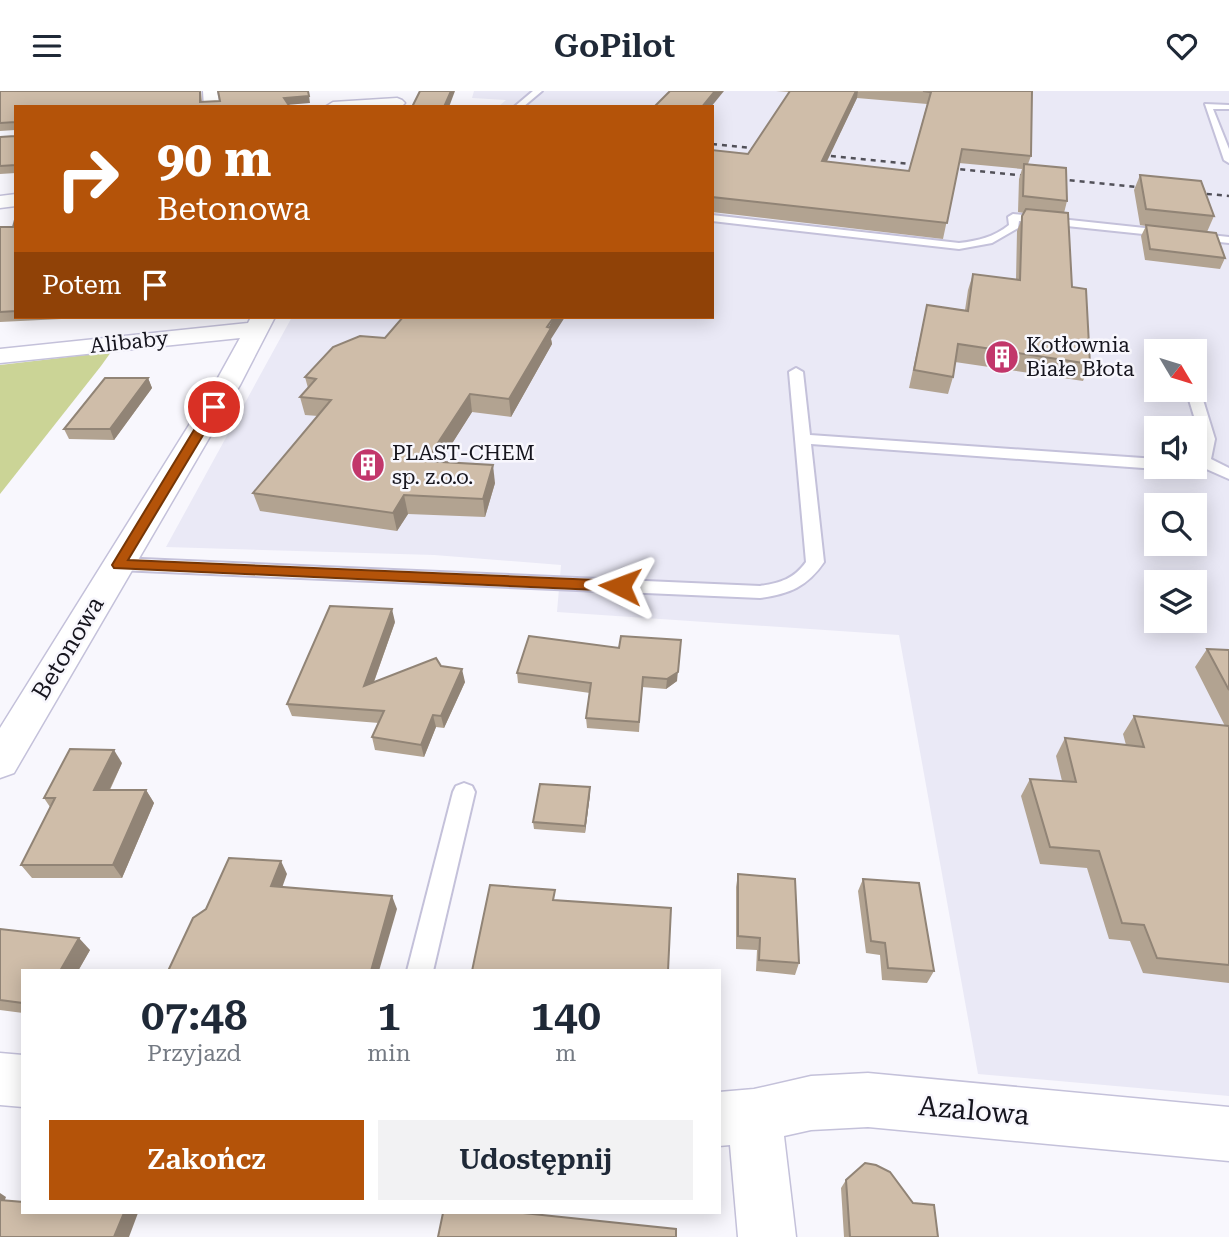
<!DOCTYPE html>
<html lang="pl">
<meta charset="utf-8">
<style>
:root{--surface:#fff;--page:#f2f2f3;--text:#1f2937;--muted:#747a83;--accent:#b45309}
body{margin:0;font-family:"Roboto Serif",serif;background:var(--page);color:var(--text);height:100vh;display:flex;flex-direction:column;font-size:26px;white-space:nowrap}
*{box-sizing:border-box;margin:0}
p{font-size:23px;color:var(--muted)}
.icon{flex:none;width:38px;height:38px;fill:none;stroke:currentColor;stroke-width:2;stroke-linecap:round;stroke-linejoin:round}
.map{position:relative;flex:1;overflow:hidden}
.drawer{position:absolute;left:21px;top:878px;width:700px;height:245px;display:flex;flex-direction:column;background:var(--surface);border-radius:0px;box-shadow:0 4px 18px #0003}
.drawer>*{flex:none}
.guide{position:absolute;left:14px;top:14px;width:700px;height:214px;border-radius:0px;box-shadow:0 4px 18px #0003;background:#b45309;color:#fff;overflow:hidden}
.needle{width:46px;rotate:128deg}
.controls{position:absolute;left:1144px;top:248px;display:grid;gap:14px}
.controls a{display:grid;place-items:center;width:63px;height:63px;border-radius:0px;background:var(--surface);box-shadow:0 4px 18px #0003;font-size:35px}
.pin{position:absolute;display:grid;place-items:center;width:60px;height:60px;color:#fff;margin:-30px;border:4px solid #fff;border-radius:50%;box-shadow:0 2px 7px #0007}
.me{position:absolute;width:77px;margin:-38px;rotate:273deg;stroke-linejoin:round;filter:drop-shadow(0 0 5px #0008)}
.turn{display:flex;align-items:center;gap:24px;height:147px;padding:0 28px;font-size:32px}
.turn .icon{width:91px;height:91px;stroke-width:2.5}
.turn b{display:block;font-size:49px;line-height:60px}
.then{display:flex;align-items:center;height:66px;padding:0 28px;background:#0003;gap:14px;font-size:26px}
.eta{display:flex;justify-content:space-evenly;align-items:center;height:119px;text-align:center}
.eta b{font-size:42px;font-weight:600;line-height:49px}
.primary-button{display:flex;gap:14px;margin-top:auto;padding:14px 28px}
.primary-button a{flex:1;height:80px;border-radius:0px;background:var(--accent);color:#fff;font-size:28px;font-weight:600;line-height:80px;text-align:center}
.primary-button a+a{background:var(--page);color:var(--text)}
header{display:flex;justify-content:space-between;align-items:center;height:91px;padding:0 28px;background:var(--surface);font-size:32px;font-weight:600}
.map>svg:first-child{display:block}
.built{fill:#eae9f6;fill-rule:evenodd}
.green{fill:#cbd496}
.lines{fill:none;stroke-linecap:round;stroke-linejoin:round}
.lane-casing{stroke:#c4c1da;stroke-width:4}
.street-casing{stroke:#c4c1da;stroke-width:3}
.lane{fill:#fff;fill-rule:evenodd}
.street{fill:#fff;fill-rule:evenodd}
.rail{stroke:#525159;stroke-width:2.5;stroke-dasharray:5 5;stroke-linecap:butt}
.wall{fill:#b2a391;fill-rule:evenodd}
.shaded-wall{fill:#918476}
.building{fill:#cfbda9;stroke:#918476;stroke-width:2}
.route{fill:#b45309;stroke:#753606;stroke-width:2}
.labels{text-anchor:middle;stroke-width:5;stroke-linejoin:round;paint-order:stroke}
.far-street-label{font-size:21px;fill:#16151e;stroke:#f8f7fd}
.far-poi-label{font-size:21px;fill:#16151e;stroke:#f8f7fd;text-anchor:start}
.street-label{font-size:24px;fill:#16151e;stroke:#f8f7fd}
.near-street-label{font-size:28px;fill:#16151e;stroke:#f8f7fd}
</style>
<header><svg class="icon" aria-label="menu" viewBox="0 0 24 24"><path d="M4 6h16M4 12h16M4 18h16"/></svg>GoPilot<svg class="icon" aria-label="heart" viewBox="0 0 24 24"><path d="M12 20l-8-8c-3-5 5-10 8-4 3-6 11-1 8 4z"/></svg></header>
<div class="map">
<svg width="1229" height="1146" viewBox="0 0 1229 1146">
<rect width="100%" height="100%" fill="#f8f7fd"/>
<path class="built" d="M474,0H1229V1005L978,983L899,544L557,521L561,474L434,464L166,456L292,226H712V16H498L506,9L472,7ZM1157,261H1195V299H1157ZM1157,338H1195V376H1157ZM1157,415H1195V453H1157ZM1157,492H1195V530H1157Z"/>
<path class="green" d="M111,261L101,275L0,403V274Z"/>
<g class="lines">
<g class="lane-casing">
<g id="lane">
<path d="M533,0H542L523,16H514Z"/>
<path d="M1205,13L1229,14V18H1213L1229,58V72L1224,69Z"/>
<path d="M1013,123L1229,146V152L1019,130L1018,137L992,152L959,158L712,130V124L959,152C978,150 994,146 1009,134L1008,126Z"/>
<path d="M1180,256L1185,257L1186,261H1174Z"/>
<path d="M796,277L803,281L810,344L1157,368V376H1162L1157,378L811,353L824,471C807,496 789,503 760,507L119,479L110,473L119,467L760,495C780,492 794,488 806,471L789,281Z"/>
<path d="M1195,295L1200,299L1215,348L1211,368L1229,377V388L1195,373V363L1199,362L1201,348L1186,299H1195Z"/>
<path d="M464,692L472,695L475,701L433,880H407L453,701L456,695Z"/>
</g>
</g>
<g class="street-casing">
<g id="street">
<path d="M203,0H217L220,16H204Z"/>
<path d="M397,7L402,9L405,12L402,15L325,16L333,11Z"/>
<path d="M16,103V115L0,117V105Z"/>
<path d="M251,226H275L240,294L14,682L0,687V637L214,294L240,247L0,272V258L248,232Z"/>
<path d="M0,962L23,964V1016L0,1014Z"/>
<path d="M868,982L1229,1016V1070L868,1036L811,1039L784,1045L796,1146H738L730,1054L719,1055V1001L754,998L811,985Z"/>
</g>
</g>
<use href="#lane" class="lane"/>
<use href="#street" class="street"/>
<g class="rail">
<path d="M712,53L773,59"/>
<path d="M811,63L1156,98"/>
<path d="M1187,101L1229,105"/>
</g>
</g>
<g class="wall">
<path d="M0,0H201L202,10L310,12L16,16V82L0,83V46L15,45V39L0,40Z"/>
<path d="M776,0H1032L1031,65L1028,73L1067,110L1064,122L1072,196L1090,273L1083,290L955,271L953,286L948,303L909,297L927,214L965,219L968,199L973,183L1016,189L1017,140L1024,122L1018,121L1019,88L1022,78L959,72L943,148L712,121V59L748,63L789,1ZM857,7L927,13L909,80L826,71Z"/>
<path d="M1140,84L1214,125L1207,141L1225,167L1220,178L1145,169L1141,145L1146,135L1140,134L1134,99Z"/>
<path d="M16,125V226H102L0,231V136H13Z"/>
<path d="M385,247L551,248L552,253L511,326L472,321L440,371L495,392L485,426L408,423L397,440L260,420L253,402L318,325L305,324L300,306L308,297L305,286Z"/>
<path d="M148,287L152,297L114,349L69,348L64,338Z"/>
<path d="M395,531L374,591L441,575L465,591L444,637L436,636L424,666L375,659L372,646L379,632L292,625L287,613Z"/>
<path d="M529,545L677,590L666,598L642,596L639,641L587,637L586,627L590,602L518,592L517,582Z"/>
<path d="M1207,558L1229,559V892L1143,882L1130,850L1109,848L1087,777L1040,773L1021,705L1030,688L1062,690L1056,665L1065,647L1126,654L1123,643L1134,625L1225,635L1195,576Z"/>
<path d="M122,672L110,699H146L154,712L122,787H32L21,774L50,716L44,707Z"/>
<path d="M590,696V703L585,742L534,738L533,731Z"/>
<path d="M738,783L799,872L795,884L756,880L757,859L736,858V796Z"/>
<path d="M863,788L934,880L927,892L882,889L880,864L866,862L858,800Z"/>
<path d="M0,838L90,859L78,880H23V922L0,919Z"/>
<path d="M846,1089L938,1146H844L841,1097Z"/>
</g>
<g class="shaded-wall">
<path d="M451,0H455L449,16H444Z"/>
<path d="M715,0H724L711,16H702Z"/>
<path d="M856,0H858L857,7L820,85L822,70Z"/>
<path d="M309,5L310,12L286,14L284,7Z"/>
<path d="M554,226H565L551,248L552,253L511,326L509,308Z"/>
<path d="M148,287L152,297L114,349L110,338Z"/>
<path d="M470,303L472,321L429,389L426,370Z"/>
<path d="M493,374L495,392L485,426L483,408Z"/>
<path d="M404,404L408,423L397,440L393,422Z"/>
<path d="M392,518L395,531L368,607L364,595Z"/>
<path d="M681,549L677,590L666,598L667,588Z"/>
<path d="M462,578L465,591L444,637L441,625Z"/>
<path d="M433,624L436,636L424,666L421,654Z"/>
<path d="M114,659L122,672L103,712L94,699Z"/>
<path d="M590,696V703L585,742V735Z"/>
<path d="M146,699L154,712L122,787L113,774Z"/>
<path d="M281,770L287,783L278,808L271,795Z"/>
<path d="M392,805L397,818L379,880H371Z"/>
<path d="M79,847L90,859L78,880H60Z"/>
<path d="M0,1102L6,1106L2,1117L0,1116Z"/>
<path d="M124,1122H138L129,1146H114Z"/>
</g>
<g class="building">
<path d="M0,0H200V11L220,10L218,0H308L309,5L284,7L290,16H16V74L0,75V46L15,45V31L0,32Z"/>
<path d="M420,0H451L444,16H412Z"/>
<path d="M670,0H715L702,16H654Z"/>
<path d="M790,0H856L822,70L909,80L931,1L923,0H1032L1031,65L962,58L947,132L712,106V59L748,63Z"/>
<path d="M1024,73L1066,77L1067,110L1023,105Z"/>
<path d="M1140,84L1201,90L1214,125L1146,118Z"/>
<path d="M1026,118L1068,122L1072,196L1086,198L1090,273L958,253L953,286L914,279L927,214L968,220L973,183L1020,189L1022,125Z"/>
<path d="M16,125V220L0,221V136H13Z"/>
<path d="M1146,134L1216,142L1225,167L1150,158Z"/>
<path d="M403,226H554L547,236L551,237L509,308L470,303L426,370L493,374L483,408L404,404L393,422L253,402L331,309L300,306L316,288L305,286L333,256L360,245L385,247Z"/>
<path d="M105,287H148L110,338H64Z"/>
<path d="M330,515L392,518L364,595L436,567L441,575L462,578L441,625L433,624L421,654L372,646L384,620L287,613Z"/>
<path d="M529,545L619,557L621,545L681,549L678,581L667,588L643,586L639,631L586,627L591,592L517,582Z"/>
<path d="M1207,558L1229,559V599Z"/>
<path d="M1134,625L1229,635V874L1157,867L1144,834L1122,832L1099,760L1050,756L1030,688L1076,691L1065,647L1144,656Z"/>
<path d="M70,658L114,659L94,699H146L113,774H21L55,707H44Z"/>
<path d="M540,693L590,696L585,735L533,731Z"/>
<path d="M229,767L281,770L271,795L392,805L371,880H168L193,827L206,818Z"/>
<path d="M738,783L795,788L799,872L759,869L760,847L738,845Z"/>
<path d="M863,788L919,792L934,880L888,877L885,852L871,850Z"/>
<path d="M490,794L555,799L553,809L671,817L668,880H472Z"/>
<path d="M0,838L79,847L60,880H23V912L0,909Z"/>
<path d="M865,1072L876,1074L890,1081L913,1112L934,1114L938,1146H850L846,1089Z"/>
<path d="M0,1109L23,1111V1122H124L114,1146H0Z"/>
<path d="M443,1122H523L676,1138V1146H438Z"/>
</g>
<path class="route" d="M214,313L220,316L128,469L620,490L627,495L620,500L114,477L112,474L208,316Z"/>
<defs>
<g id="building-disc" transform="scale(1.75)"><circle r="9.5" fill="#c2376b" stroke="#f8f7fd"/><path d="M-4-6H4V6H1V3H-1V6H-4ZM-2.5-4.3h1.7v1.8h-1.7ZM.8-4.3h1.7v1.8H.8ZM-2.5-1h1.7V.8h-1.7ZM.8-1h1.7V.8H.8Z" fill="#fff"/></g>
</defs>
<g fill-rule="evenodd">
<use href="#building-disc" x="1002" y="266"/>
<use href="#building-disc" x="368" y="374"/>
</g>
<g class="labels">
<g class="far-street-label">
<text transform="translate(129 251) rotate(-6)" y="7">Alibaby</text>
</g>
<g class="far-poi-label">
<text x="1026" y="261">Kotłownia<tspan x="1026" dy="24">Białe Błota</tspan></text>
<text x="392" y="369">PLAST-CHEM<tspan x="392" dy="24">sp. z.o.o.</tspan></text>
</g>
<g class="street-label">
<text transform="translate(68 557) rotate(-59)" y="8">Betonowa</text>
</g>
<g class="near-street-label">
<text transform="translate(974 1019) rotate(5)" y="10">Azalowa</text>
</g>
</g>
</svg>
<div class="controls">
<a><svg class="needle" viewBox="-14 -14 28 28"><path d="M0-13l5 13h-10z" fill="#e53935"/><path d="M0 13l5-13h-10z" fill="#747a83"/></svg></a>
<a><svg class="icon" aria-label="sound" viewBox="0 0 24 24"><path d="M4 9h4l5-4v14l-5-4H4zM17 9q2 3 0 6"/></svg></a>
<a><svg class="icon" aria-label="search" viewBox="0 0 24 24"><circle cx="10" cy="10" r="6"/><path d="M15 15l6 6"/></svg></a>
<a><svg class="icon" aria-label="layers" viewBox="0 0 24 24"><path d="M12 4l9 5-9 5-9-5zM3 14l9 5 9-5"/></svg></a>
</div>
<div class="pin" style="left:214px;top:316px;background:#d93025"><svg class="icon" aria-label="arrive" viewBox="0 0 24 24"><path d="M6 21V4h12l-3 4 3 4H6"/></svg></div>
<svg class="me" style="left:620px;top:495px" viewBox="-20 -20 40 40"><path d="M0-17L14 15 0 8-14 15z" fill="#b45309" stroke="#fff" stroke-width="4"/></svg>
<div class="guide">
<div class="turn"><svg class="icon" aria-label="right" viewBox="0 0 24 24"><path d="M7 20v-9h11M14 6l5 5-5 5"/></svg><div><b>90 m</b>Betonowa</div></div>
<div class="then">Potem<svg class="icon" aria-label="arrive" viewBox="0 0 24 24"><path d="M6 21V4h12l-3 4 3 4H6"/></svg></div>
</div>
<section class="drawer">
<div class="eta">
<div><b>07:48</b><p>Przyjazd</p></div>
<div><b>1</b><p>min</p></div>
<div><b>140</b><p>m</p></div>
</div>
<div class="primary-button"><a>Zakończ</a><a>Udostępnij</a></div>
</section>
</div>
